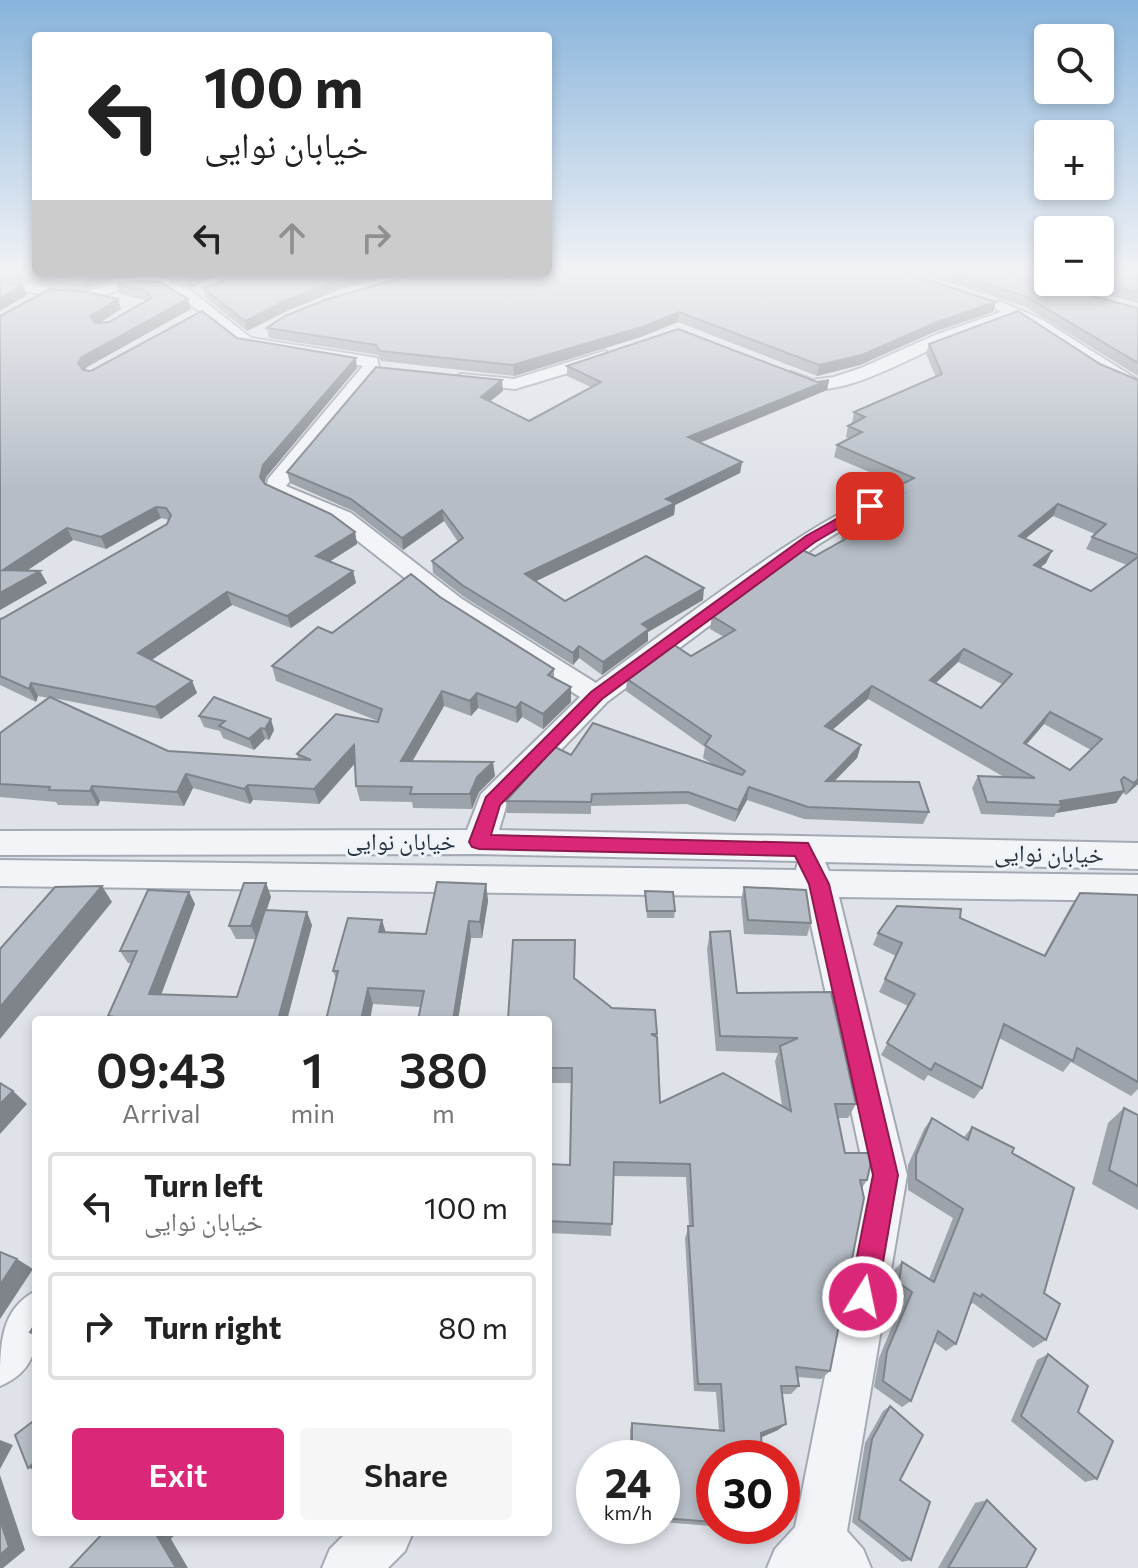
<!DOCTYPE html>
<meta charset="utf-8">
<style>
:root{--surface:#fff;--page:#f6f6f6;--text:#222;--muted:#767676;--line:#e0e0e0;--accent:#db2777}
body{margin:0;font-family:Commissioner,"Noto Naskh Arabic",sans-serif;background:var(--page);color:var(--text);height:100vh;display:flex;flex-direction:column;font-size:30px;white-space:nowrap}
*{box-sizing:border-box;margin:0}
p{font-size:26px;color:var(--muted)}
.icon{flex:none;width:44px;height:44px;fill:none;stroke:currentColor;stroke-width:2;stroke-linecap:round;stroke-linejoin:round}
.map{position:relative;flex:1;overflow:hidden}
.details{position:absolute;left:32px;top:1016px;width:520px;height:520px;display:flex;flex-direction:column;background:var(--surface);border-radius:8px;box-shadow:0 4px 12px #0003}
.details>*{flex:none}
.guide{position:absolute;left:32px;top:32px;width:520px;height:244px;border-radius:8px;box-shadow:0 4px 12px #0003;background:#fff;color:var(--text);overflow:hidden}
.tools{position:absolute;left:1034px;top:24px;display:grid;gap:16px}
.tools a{display:grid;place-items:center;width:80px;height:80px;border-radius:8px;background:var(--surface);box-shadow:0 4px 12px #0003;font-size:40px}
.speed{position:absolute;left:576px;top:1440px;display:flex;gap:16px;font-size:40px;font-weight:700;text-align:center}
.speed>*{display:grid;place-content:center;width:104px;height:104px;border-radius:50%;background:var(--surface);box-shadow:0 4px 12px #0003;line-height:1}
.speed small{font-size:20px;font-weight:400}
.speed .limit{border:12px solid #d22;background:#fff;color:#111}
.pin{position:absolute;display:grid;place-items:center;width:68px;height:68px;color:#fff;margin:-34px;border-radius:16px;box-shadow:0 4px 12px #0006}
.me{position:absolute;width:88px;margin:-44px;rotate:10deg;stroke-linejoin:round;filter:drop-shadow(0 0 6px #0008)}
.turn{display:flex;align-items:center;gap:28px;height:168px;padding:0 40px;font-size:36px}
.turn .icon{width:104px;height:104px;stroke-width:2.5}
.turn b{display:block;font-size:56px;line-height:68px}
.lanes{display:flex;align-items:center;height:76px;padding:0 40px;background:#0003;justify-content:center;gap:40px;direction:ltr}
.lanes .off{opacity:.35}
.eta{display:flex;justify-content:space-evenly;align-items:center;height:136px;text-align:center}
.eta b{font-size:48px;font-weight:600;line-height:56px}
.cta{display:flex;gap:16px;margin-top:auto;padding:16px 40px}
.cta a{flex:1;height:92px;border-radius:8px;background:var(--accent);color:#fff;font-size:32px;font-weight:600;line-height:92px;text-align:center}
.cta a+a{background:var(--page);color:var(--text)}
ul{padding:0;list-style:none}
li{display:flex;align-items:center;gap:24px;height:108px;margin:0 16px 12px;padding:0 24px;border:4px solid var(--line);border-radius:8px}
li div{flex:1}
li b{display:block;font-size:30px}
li em{font-style:normal}
.map>svg:first-child{display:block}
.lines{fill:none;stroke-linecap:round;stroke-linejoin:round}
.minor-casing{stroke:#a4aab3;stroke-width:4}
.minor{fill:#f2f4f7;fill-rule:evenodd}
.wall{fill:#9da3aa;fill-rule:evenodd}
.shaded-wall{fill:#7f848b}
.building{fill:#b6bdc6;stroke:#7f848b;stroke-width:2;fill-rule:evenodd}
.route{fill:#db2777;stroke:#8e194d;stroke-width:2}
.labels{text-anchor:middle;stroke-width:6;stroke-linejoin:round;paint-order:stroke}
.street-label{font-size:24px;fill:#273241;stroke:#eff2f6}
</style>
<div class="map">
<svg width="1138" height="1568" viewBox="0 0 1138 1568">
<rect width="100%" height="100%" fill="#dfe3e9"/>
<g class="lines">
<g class="minor-casing">
<g id="minor">
<path d="M140,276L162,277L194,293L251,338L377,358L379,368L377,372L286,486L351,513L462,599L596,683C636,654 844,493 878,501L881,506L819,544L607,702L506,807L499,830L1138,843V869L825,862L829,871L1138,875V901L839,897L907,1175L847,1531L863,1549L871,1568H767L775,1549L795,1527L865,1175L805,897L0,886V860L796,870L798,861L479,854L0,855V831L467,830L481,794L580,697L444,609L335,523L269,493L266,489L268,479L363,366L240,345L184,299L154,284H141L85,300L0,288V280L85,292Z"/>
<path d="M999,301L1041,319L1138,380V392L1015,318C992,326 967,333 944,343C907,359 818,414 782,377L791,372L813,380L834,377L861,368L935,335L1001,312L991,306Z"/>
<path d="M605,351L613,356L611,360L515,389L461,384L452,379L461,374L514,379Z"/>
<path d="M36,1291C36,1332 45,1367 0,1386C0,1345 0,1309 36,1291Z"/>
<path d="M347,1532H413L405,1551L388,1568H322L330,1549Z"/>
</g>
</g>
<use href="#minor" class="minor"/>
</g>
<g class="wall">
<path d="M0,271L36,272H228L222,273L190,288L157,273H139L85,289L0,278Z"/>
<path d="M912,271H1009L1048,285L1138,308V376L1024,306Z"/>
<path d="M1021,271H1048V278Z"/>
<path d="M1138,271V303L1061,282H1100Z"/>
<path d="M234,272H418L395,275L341,289L289,310L247,331L206,298L203,288L222,282Z"/>
<path d="M511,272L505,276L508,277L993,312L934,332L860,365L817,376L678,322L641,337L514,376L381,361L378,355L269,338L267,328Z"/>
<path d="M116,284L188,299L191,309L87,367L84,370L91,371L237,338L357,368L266,477L264,483L355,532L357,544L329,562L353,571L356,583L291,628L232,605L151,660L192,681L197,693L161,719L53,698L168,751L298,759L297,754L378,721L276,681L272,666L332,633L440,597L554,669V678L571,702L543,729L522,717L517,723L478,708L471,716L444,706L412,761L495,776L479,792L472,809L413,808L412,802L360,801L356,786L355,763L319,804L253,800L250,804L193,788L184,806L100,801L98,806L58,805L56,802L0,797V733L49,698L38,696L36,702L0,685V619L3,618L167,524L169,520L161,518L106,549L73,540L27,570L40,571L47,583L0,610V316L118,299L121,309L100,323L109,322L146,300L120,294Z"/>
<path d="M929,344L1100,364L1138,380V784L1126,795L1123,793L1116,803L1056,813L1054,817L981,814L972,788L978,776L1004,777L868,699L832,730L861,745L857,758L834,781L929,812L923,824L804,819L747,800L735,822L687,804L591,806V814L507,813L506,801L571,755L717,767L703,758L705,747L626,691L627,679L691,656L724,637L710,629L712,616L844,540L841,539L844,527L891,500L894,488L900,485L834,457L837,445L849,439L846,437L848,426L853,423H852L854,412L936,377L926,354ZM1053,516L1095,534L1092,537L1086,549L1127,565L1091,591L1040,568L1046,563L1025,539ZM958,662L1002,684L981,708L936,683ZM1044,724L1091,750L1070,770L1027,744Z"/>
<path d="M567,366L817,382L829,380L827,390L700,443L742,462L740,473L675,505L674,515L536,581L565,601L703,600L648,632V641L602,675L579,658L573,665L464,597L433,573L432,561L458,542L444,521L403,550L353,511L290,483L287,472L503,391L490,401L529,421L591,387L567,376Z"/>
<path d="M199,716L274,730L269,740L265,739L254,750L223,738L220,731L204,727Z"/>
<path d="M266,883L271,897L266,910L312,925L287,1020H111L108,1016L131,963H128L120,951L189,892L195,904L161,994L237,997L256,939H236L229,926Z"/>
<path d="M486,884L488,901L482,938H471L458,1020H418L421,1007L373,1004L336,979L333,971L385,932L426,934Z"/>
<path d="M744,887L811,923L807,936L744,934L741,900Z"/>
<path d="M645,891L675,911L674,918H647Z"/>
<path d="M1080,893L1138,1082V1089L1131,1096L1071,1062L1063,1072L999,1038L982,1088L974,1099L928,1075L924,1081L881,1055L908,1006L879,992L896,956L873,945L878,933L960,918L1044,955L1071,906Z"/>
<path d="M710,932L737,993L831,992L856,1104L848,1118H838L845,1153L867,1180L862,1188L830,1371L821,1379L798,1377L799,1386L791,1394H782L778,1430L714,1458V1525L712,1526L662,1522V1458H630V1430L632,1423L719,1430L716,1392L694,1391L685,1238L689,1226L686,1177L614,1176L611,1236L548,1233V1164L570,1165L571,1083H548V1020L574,978L612,1008L657,1034L660,1103L782,1106L775,1061L778,1053L716,1051L707,949Z"/>
<path d="M1124,1108L1138,1115V1210L1092,1184L1108,1123Z"/>
<path d="M932,1118L964,1137L972,1127L1012,1153L1044,1293L1046,1340L1033,1348L973,1303L970,1305L956,1344L946,1351L934,1342L911,1401L902,1407L874,1387L879,1358L903,1300L890,1292L894,1270L902,1262L929,1279L953,1218L908,1190V1165L924,1129Z"/>
<path d="M1048,1354L1078,1412L1097,1479L1085,1482L1011,1421L1037,1360Z"/>
<path d="M890,1406L911,1560L902,1562L852,1522L865,1443L883,1411Z"/>
<path d="M987,1500L1026,1568H938L975,1503Z"/>
</g>
<g class="shaded-wall">
<path d="M107,272H139V273L85,289L81,279Z"/>
<path d="M201,272H228L222,273L190,288L187,278Z"/>
<path d="M369,272H418L395,275L341,289L289,310L247,331L245,321L287,300L339,280Z"/>
<path d="M497,272H511L497,281Z"/>
<path d="M23,285L27,295L0,311V299Z"/>
<path d="M118,299L121,309L94,326L90,316Z"/>
<path d="M188,299L191,309L87,367L82,374L78,363L82,357Z"/>
<path d="M996,302L993,312L934,332L860,365L817,376L819,365L937,322Z"/>
<path d="M679,312L678,322L641,337L514,376L513,365Z"/>
<path d="M356,358L357,368L266,477L263,488L260,477L263,465Z"/>
<path d="M502,380L503,391L482,408L481,397Z"/>
<path d="M829,380L827,390L686,448L688,437Z"/>
<path d="M742,462L740,473L675,505L674,515L526,586L525,574L666,499Z"/>
<path d="M1058,504L1053,516L1014,548L1019,536Z"/>
<path d="M156,507L161,518L106,549L101,537Z"/>
<path d="M442,510L444,521L403,550L402,538Z"/>
<path d="M67,528L73,540L10,582L3,570Z"/>
<path d="M355,532L357,544L318,569L316,556Z"/>
<path d="M1052,551L1046,563L1028,577L1034,565Z"/>
<path d="M40,571L47,583L0,610V593Z"/>
<path d="M353,571L356,583L291,628L287,616Z"/>
<path d="M704,588L703,600L648,632V641L602,675L603,662L642,624Z"/>
<path d="M227,592L232,605L143,666L138,653Z"/>
<path d="M579,646V658L573,665V653Z"/>
<path d="M964,649L958,662L925,693L930,680Z"/>
<path d="M192,681L197,693L161,719L155,707Z"/>
<path d="M31,683L38,696L36,702L29,689Z"/>
<path d="M872,686L868,699L822,739L825,726Z"/>
<path d="M571,687V702L543,729V714Z"/>
<path d="M442,691L444,706L404,776L401,761Z"/>
<path d="M477,693L478,708L471,716L470,701Z"/>
<path d="M521,702L522,717L517,723L516,708Z"/>
<path d="M1050,712L1044,724L1017,755L1024,743Z"/>
<path d="M271,719L274,730L269,740L265,729Z"/>
<path d="M261,728L265,739L254,750L249,739Z"/>
<path d="M354,745L358,760L319,804L314,789Z"/>
<path d="M861,745L857,758L823,793L826,781Z"/>
<path d="M493,762L495,776L479,792L472,809L470,794L477,777Z"/>
<path d="M186,774L193,788L184,806L177,792Z"/>
<path d="M1124,777L1116,790L1124,791L1116,803L1056,813L1061,805L1060,801Z"/>
<path d="M1138,779V784L1126,795L1134,783Z"/>
<path d="M248,785L253,800L250,804L244,789Z"/>
<path d="M92,786L100,801L98,806L90,791Z"/>
<path d="M749,787L747,800L735,822L738,810Z"/>
<path d="M266,883L271,897L257,939L251,926Z"/>
<path d="M486,884L488,901L482,938L480,922Z"/>
<path d="M102,886L112,902L0,1039V1007Z"/>
<path d="M189,892L195,904L157,1006L149,994Z"/>
<path d="M307,912L312,925L287,1020H278Z"/>
<path d="M382,920L387,936L379,932Z"/>
<path d="M469,921L471,938L458,1020H453Z"/>
<path d="M368,988L373,1004L370,1020H361Z"/>
<path d="M13,1091L27,1104L0,1134V1104Z"/>
<path d="M17,1259L33,1269L0,1319V1285Z"/>
<path d="M786,1424L778,1430L755,1440L761,1433Z"/>
<path d="M0,1440L13,1445L0,1469Z"/>
<path d="M36,1461V1470L28,1468Z"/>
<path d="M0,1475L25,1550L3,1568H0Z"/>
<path d="M161,1532H177L171,1539L188,1568H176L157,1536Z"/>
</g>
<g class="building">
<path d="M17,271L36,272H107L81,279Z"/>
<path d="M548,271H902L996,302L937,322L862,355L819,365L679,312L642,327L513,365L380,351L376,345L267,328L285,316L325,300L422,272H498L508,277L519,272Z"/>
<path d="M945,271H1009L1048,285L1138,308V363L1027,297Z"/>
<path d="M1100,271H1138V292L1100,282Z"/>
<path d="M173,272H201L187,278Z"/>
<path d="M234,272H369L339,280L287,300L245,321L203,288L222,282Z"/>
<path d="M0,281L23,285L0,299Z"/>
<path d="M131,281L160,282L188,299L82,357L78,363L83,370L91,371L202,311L237,338L356,358L263,465L260,477L265,484L331,514L355,532L316,556L353,571L287,616L227,592L138,653L192,681L155,707L31,683L29,689L0,676V619L3,618L167,524L171,515L166,508L156,507L101,537L67,528L3,570L40,571L0,593V316L50,289L87,292L118,299L90,316L95,323L109,322L151,298L146,291L116,284Z"/>
<path d="M1018,311L1100,364L1138,380V555L1092,537L1106,524L1058,504L1019,536L1052,551L1034,565L1091,591L1138,557V779L1134,783L1124,777L1121,780L1124,791L1060,801L1061,805L987,802L978,776L1035,778L872,686L825,726L861,745L826,781L919,782L929,812L808,807L749,787L738,810L688,792L592,794L591,802L506,801L555,747L571,755L593,723L742,775L745,771L705,745L711,736L627,679L674,645L691,656L735,630L712,616L802,550L815,556L856,533L844,527L903,493L894,488L914,478L837,445L862,432L848,426L865,417L854,412L942,374L929,344ZM964,649L1012,674L981,708L930,680ZM1050,712L1102,739L1070,770L1024,743Z"/>
<path d="M678,329L817,382L829,380L688,437L742,462L666,499L675,503L525,574L565,601L646,556L704,588L642,624L649,629L603,662L579,646L573,653L462,585L432,561L463,538L442,510L402,538L351,499L287,472L376,367L502,380L481,397L529,421L601,382L567,366Z"/>
<path d="M411,574L440,597L554,669L548,675L571,687L543,714L521,702L516,708L477,693L470,701L442,691L401,761L493,762L477,777L470,794H410L412,787L356,786L354,745L314,789L248,785L244,789L186,774L177,792L92,786L90,791L49,790L50,787L0,784V733L50,697L168,751L311,760L297,754L336,714L378,722L382,709L272,666L318,627L332,633Z"/>
<path d="M214,697L271,719L265,729L261,728L249,739L219,726L225,721L199,716Z"/>
<path d="M437,882L486,884L480,922L469,921L453,1020H418L424,991L368,988L361,1020H326L338,971H333L348,918L382,920L379,932L426,934Z"/>
<path d="M244,883H266L251,926H229Z"/>
<path d="M102,886L0,1007V949L55,887Z"/>
<path d="M744,887L806,890L811,923L748,920Z"/>
<path d="M148,890L189,892L149,994L237,997L265,910L307,912L278,1020H114L115,1017L108,1016L137,951H120Z"/>
<path d="M645,891L673,892L675,911H647Z"/>
<path d="M1080,893L1138,895V1082L1077,1048L1073,1061L1004,1024L982,1088L935,1063L931,1070L887,1043L915,994L885,979L902,943L878,933L897,906L961,909L960,918L1045,956Z"/>
<path d="M730,931L737,993L831,992L856,1104H835L845,1153H869L871,1162L867,1180H860L864,1198L830,1371L796,1367L799,1386H781L786,1424L761,1433L762,1458H714V1522L662,1518V1458H632V1423L724,1431L721,1384H698L688,1226H693L690,1164L614,1162L612,1224L548,1221V1164L570,1165L572,1068H548V1020H508L513,940H575L574,978L612,1008L655,1010L657,1034H651L657,1037L660,1103L723,1073L791,1111L780,1046L798,1038L720,1036L710,932Z"/>
<path d="M0,1083L13,1091L0,1104Z"/>
<path d="M1124,1108L1138,1115V1186L1109,1170Z"/>
<path d="M932,1118L968,1140L972,1127L1014,1148L1012,1153L1074,1188L1044,1293L1060,1304L1046,1340L982,1294L981,1297L974,1293L956,1344L938,1331L911,1401L883,1381L887,1351L912,1292L899,1283L902,1262L934,1282L963,1209L916,1179V1155Z"/>
<path d="M0,1252L17,1259L0,1285Z"/>
<path d="M36,1323V1335L30,1332Z"/>
<path d="M1048,1354L1088,1386L1078,1412L1113,1441L1097,1479L1021,1416Z"/>
<path d="M890,1406L923,1435L900,1480L930,1502L911,1560L859,1519L872,1439Z"/>
<path d="M36,1419V1461L28,1468L15,1435Z"/>
<path d="M987,1500L1036,1549L1026,1568H948Z"/>
<path d="M0,1520L9,1547L0,1555Z"/>
<path d="M104,1532H161L157,1536L176,1568H70Z"/>
</g>
<linearGradient id="sky" x2="0" y2="1"><stop stop-color="#88b4dc"/><stop offset="0.55" stop-color="#f1f2f5"/><stop offset="1" stop-color="#f1f2f5" stop-opacity="0"/></linearGradient>
<rect width="1138" height="491" fill="url(#sky)"/>
<path class="route" d="M865,503L876,506L815,542L602,699L500,805L491,835L808,843L829,884L898,1175L877,1297L873,1306L863,1311L854,1306L849,1297L873,1175L809,884L795,856L479,849L472,847L469,842L486,797L591,692L806,536Z"/>
<g class="labels">
<g class="street-label">
<text x="401" y="850">خیابان نوایی</text>
<text transform="translate(1049 854) rotate(1)" y="8">خیابان نوایی</text>
</g>
</g>
</svg>
<div class="tools">
<a><svg class="icon" aria-label="search" viewBox="0 0 24 24"><circle cx="10" cy="10" r="6"/><path d="M15 15l6 6"/></svg></a>
<a>+</a>
<a>−</a>
</div>
<div class="speed"><div>24<small>km/h</small></div><div class="limit">30</div></div>
<div class="pin" style="left:870px;top:506px;background:#d93025"><svg class="icon" aria-label="arrive" viewBox="0 0 24 24"><path d="M6 21V4h12l-3 4 3 4H6"/></svg></div>
<svg class="me" style="left:863px;top:1297px" viewBox="-20 -20 40 40"><circle r="17" fill="#db2777" stroke="#fff" stroke-width="3"/><path d="M0-11L8 9 0 5-8 9z" fill="#fff"/></svg>
<div class="guide">
<div class="turn"><svg class="icon" aria-label="left" viewBox="0 0 24 24"><path d="M17 20v-9H6M10 6l-5 5 5 5"/></svg><div><b>100 m</b>خیابان نوایی</div></div>
<div class="lanes"><svg class="icon" aria-label="left" viewBox="0 0 24 24"><path d="M17 20v-9H6M10 6l-5 5 5 5"/></svg><svg class="icon off" aria-label="ahead" viewBox="0 0 24 24"><path d="M12 20V5M6 11l6-6 6 6"/></svg><svg class="icon off" aria-label="right" viewBox="0 0 24 24"><path d="M7 20v-9h11M14 6l5 5-5 5"/></svg></div>
</div>
<section class="details">
<div class="eta">
<div><b>09:43</b><p>Arrival</p></div>
<div><b>1</b><p>min</p></div>
<div><b>380</b><p>m</p></div>
</div>
<ul>
<li><svg class="icon" aria-label="left" viewBox="0 0 24 24"><path d="M17 20v-9H6M10 6l-5 5 5 5"/></svg><div><b>Turn left</b><p>خیابان نوایی</p></div><em>100 m</em></li>
<li><svg class="icon" aria-label="right" viewBox="0 0 24 24"><path d="M7 20v-9h11M14 6l5 5-5 5"/></svg><div><b>Turn right</b></div><em>80 m</em></li>
</ul>
<div class="cta"><a>Exit</a><a>Share</a></div>
</section>
</div>
